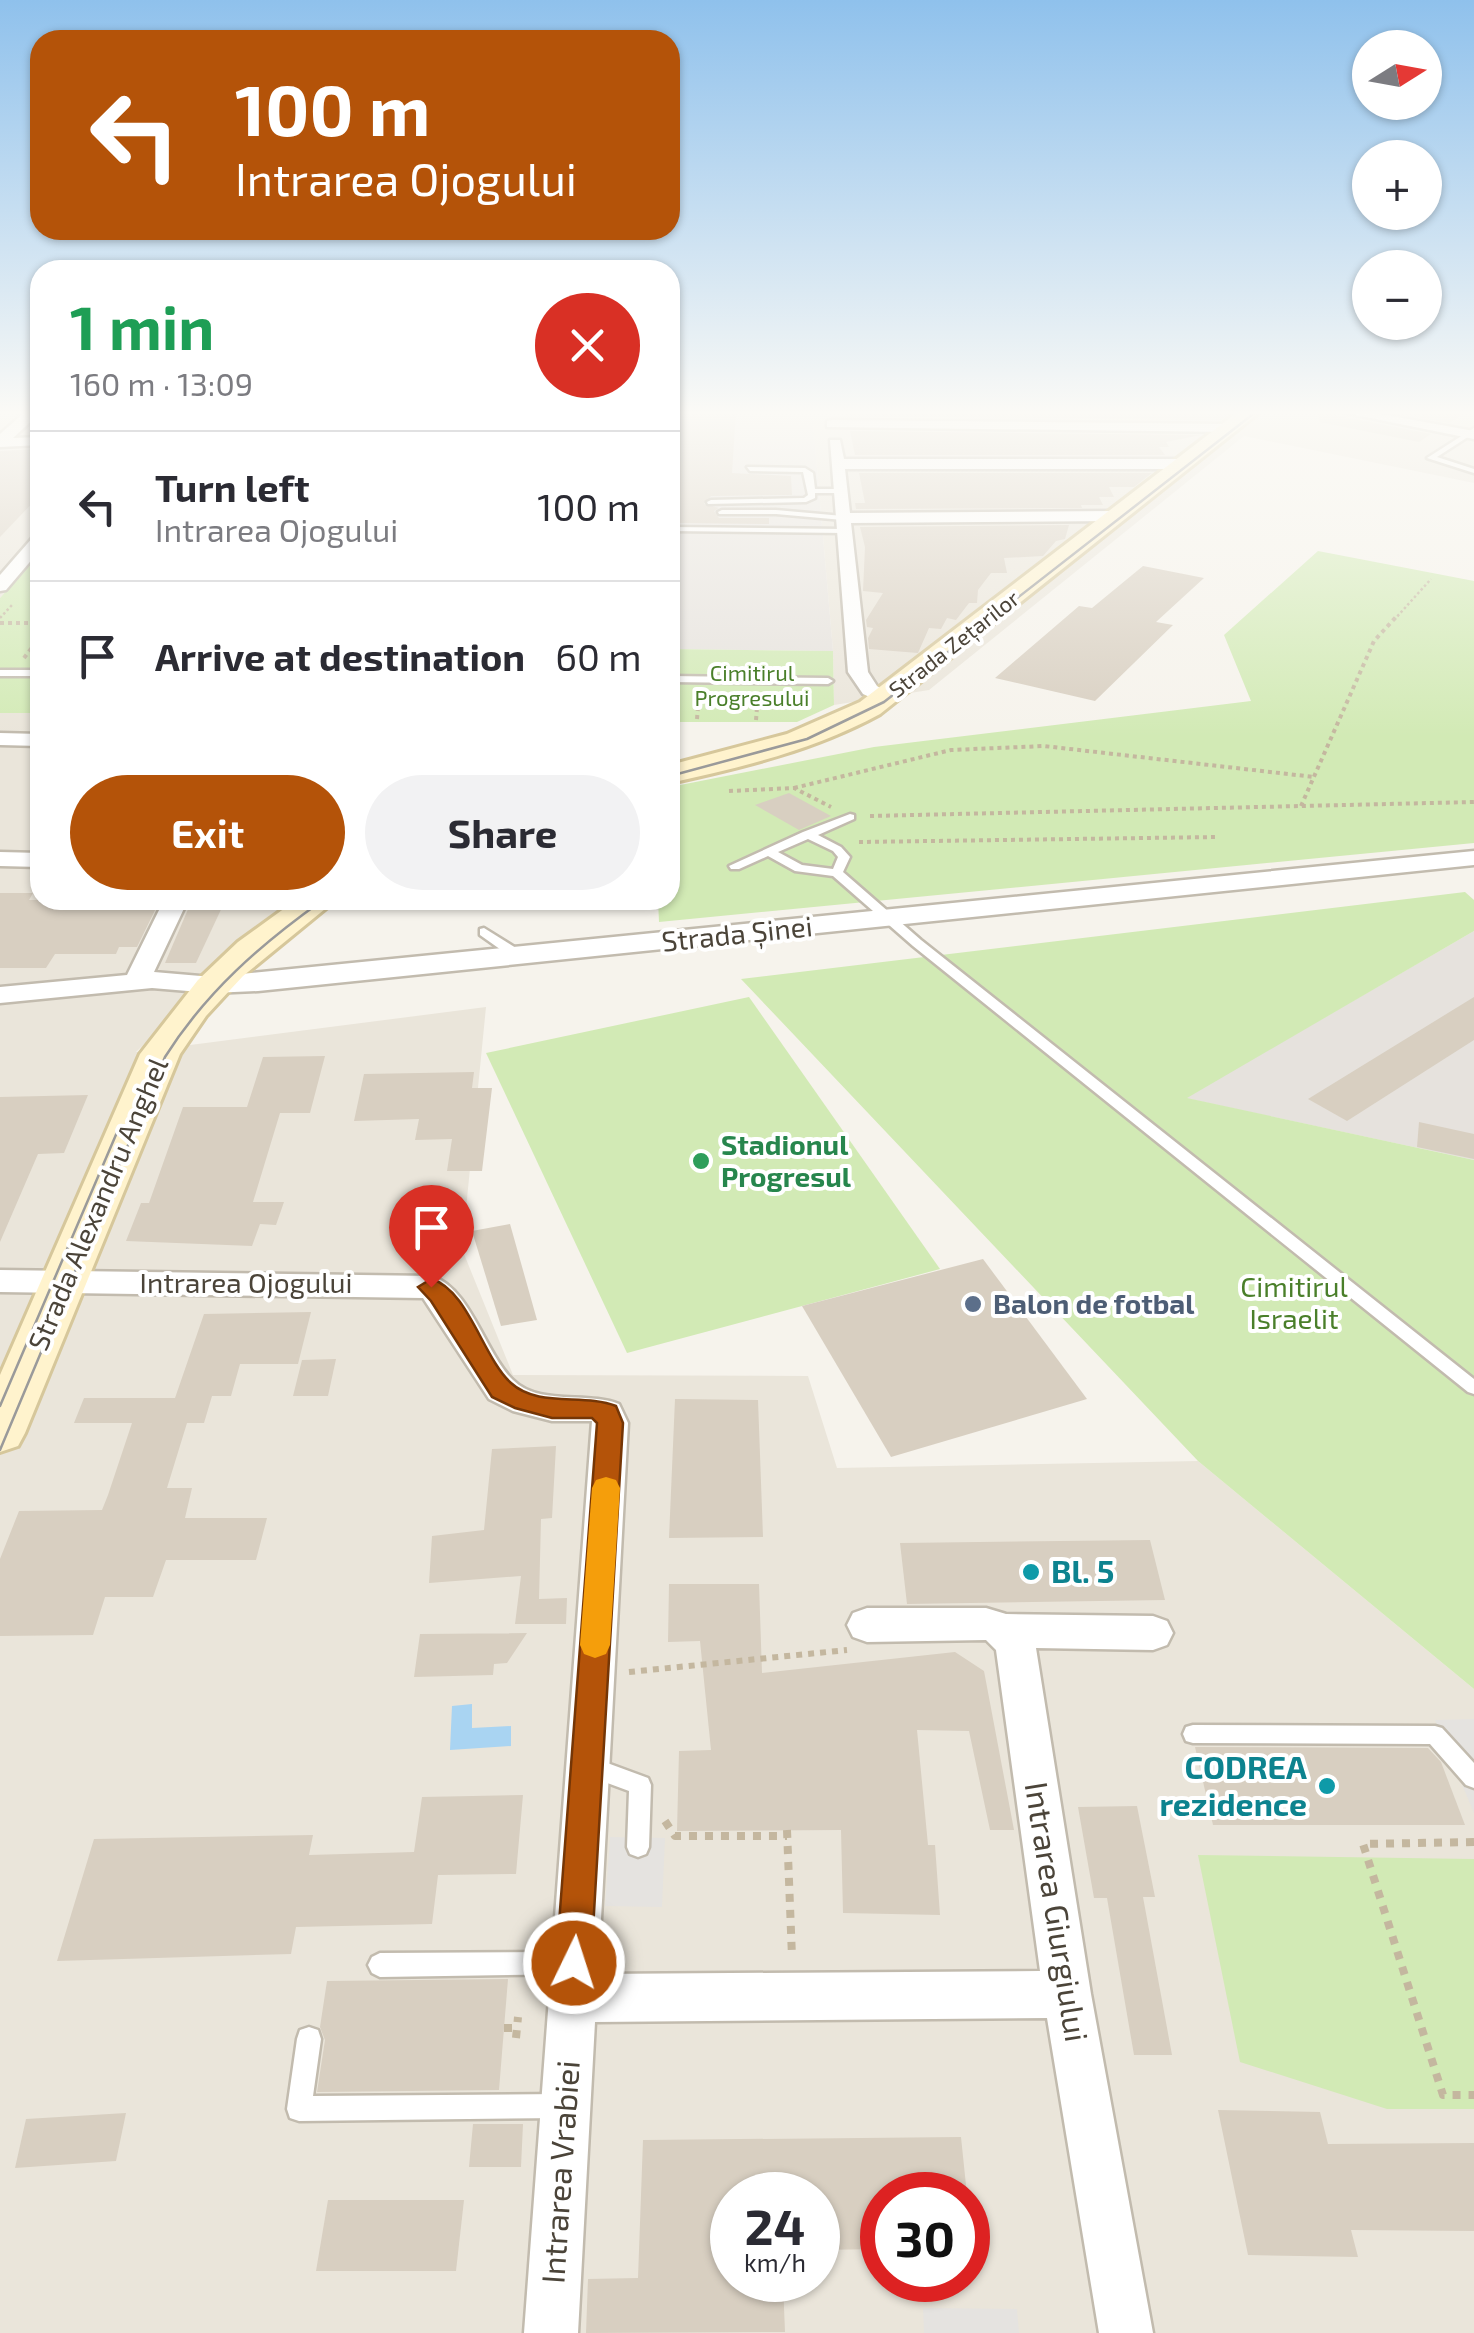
<!DOCTYPE html>
<meta charset="utf-8">
<style>
:root{--surface:#fff;--page:#f2f2f3;--text:#2b2b33;--muted:#7c7c81;--line:#e1e1e2;--accent:#b45309}
body{margin:0;font-family:"Exo 2",sans-serif;background:var(--page);color:var(--text);height:100vh;display:flex;flex-direction:column;font-size:38px;white-space:nowrap}
*{box-sizing:border-box;margin:0}
p{font-size:32px;color:var(--muted)}
.icon{flex:none;width:55px;height:55px;fill:none;stroke:currentColor;stroke-width:2;stroke-linecap:round;stroke-linejoin:round}
.map{position:relative;flex:1;overflow:hidden}
.sheet{position:absolute;left:30px;top:260px;width:650px;height:650px;display:flex;flex-direction:column;background:var(--surface);border-radius:30px;box-shadow:0 2px 8px #0004}
.sheet>*{flex:none}
.guide{position:absolute;left:30px;top:30px;width:650px;height:210px;border-radius:30px;box-shadow:0 2px 8px #0004;background:#b45309;color:#fff;overflow:hidden}
.needle{width:65px;rotate:79deg}
.tools{position:absolute;left:1352px;top:30px;display:grid;gap:20px}
.tools a{display:grid;place-items:center;width:90px;height:90px;border-radius:50%;background:var(--surface);box-shadow:0 2px 8px #0004;font-size:50px}
.speed{position:absolute;left:710px;top:2172px;display:flex;gap:20px;font-size:50px;font-weight:700;text-align:center}
.speed>*{display:grid;place-content:center;width:130px;height:130px;border-radius:50%;background:var(--surface);box-shadow:0 2px 8px #0004;line-height:1}
.speed small{font-size:25px;font-weight:400}
.speed .limit{border:15px solid #d22;background:#fff;color:#111}
.pin{position:absolute;display:grid;place-items:center;width:85px;height:85px;color:#fff;margin:-102px -42px;border-radius:50% 50% 50% 0;rotate:-45deg;box-shadow:0 0 10px #0007}
.pin .icon{rotate:45deg}
.me{position:absolute;width:110px;margin:-55px;rotate:4deg;stroke-linejoin:round;filter:drop-shadow(0 0 8px #0008)}
.turn{display:flex;align-items:center;gap:35px;height:210px;padding:0 40px;font-size:45px}
.turn .icon{width:130px;height:130px;stroke-width:2.5}
.turn b{display:block;font-size:70px;line-height:85px}
.round{display:grid;place-items:center;flex:none;width:105px;height:105px;border-radius:52px;background:var(--page)}
.headline{display:flex;align-items:center;justify-content:space-between;height:170px;padding:0 40px}
h1{font-size:60px;font-weight:700;line-height:75px;color:#1e9e55}
.cta{display:flex;gap:20px;margin-top:auto;padding:20px 40px}
.cta a{flex:1;height:115px;border-radius:60px;background:var(--accent);color:#fff;font-size:40px;font-weight:700;line-height:115px;text-align:center}
.cta a+a{background:var(--page);color:var(--text)}
ul{padding:0;list-style:none}
li{display:flex;align-items:center;gap:30px;height:150px;padding:0 40px;border-top:2px solid var(--line)}
li div{flex:1}
li b{display:block;font-size:38px}
li em{font-style:normal}
.map>svg:first-child{display:block}
.residential{fill:#eae5da;fill-rule:evenodd}
.industrial{fill:#e6e2dd}
.green{fill:#d2eab5}
.parking{fill:#e5e3e0}
.water{fill:#a9d4f2}
.building{fill:#d8cfc1}
.lines{fill:none;stroke-linecap:round;stroke-linejoin:round}
.lane-casing{stroke:#c2bbae;stroke-width:5}
.street-casing{stroke:#c2bbae;stroke-width:5}
.secondary-casing{stroke:#d6c79b;stroke-width:6}
.path-far3{stroke:#c4b79f;stroke-width:2.5;stroke-dasharray:2.5 2.5;stroke-linecap:butt}
.path-far2{stroke:#c4b79f;stroke-width:4;stroke-dasharray:4 4;stroke-linecap:butt}
.path-far1{stroke:#c4b79f;stroke-width:6;stroke-dasharray:6 6;stroke-linecap:butt}
.path{stroke:#c4b79f;stroke-width:8;stroke-dasharray:8 8;stroke-linecap:butt}
.lane{fill:#fff;fill-rule:evenodd}
.street{fill:#fff;fill-rule:evenodd}
.secondary{fill:#fff3cd;fill-rule:evenodd}
.tram{stroke:#9a9a9a;stroke-width:2.5}
.route{fill:#b45309;stroke:#753606;stroke-width:2.5}
.slow{fill:#f59e0b}
.leisure-dot{fill:#2e9e5b;stroke:#fff;stroke-width:4}
.service-dot{fill:#5c6f8a;stroke:#fff;stroke-width:4}
.culture-dot{fill:#0f9aa8;stroke:#fff;stroke-width:4}
.labels{text-anchor:middle;stroke-width:8;stroke-linejoin:round;paint-order:stroke}
.far-street-label{font-size:22px;fill:#4b4439;stroke:#fff}
.far-park-label{font-size:22px;fill:#4a7f2a;stroke:#fff}
.street-label{font-size:28px;fill:#4b4439;stroke:#fff}
.leisure-label{font-size:28px;font-weight:bold;fill:#27864d;stroke:#fff;text-anchor:start}
.park-label{font-size:28px;fill:#4a7f2a;stroke:#fff}
.service-label{font-size:28px;font-weight:bold;fill:#4e5e75;stroke:#fff;text-anchor:start}
.near-culture-label{font-size:32px;font-weight:bold;fill:#0d838f;stroke:#fff;text-anchor:start}
.near-street-label{font-size:32px;fill:#4b4439;stroke:#fff}
</style>
<div class="map">
<svg width="1474" height="2333" viewBox="0 0 1474 2333">
<rect width="100%" height="100%" fill="#f6f3ec"/>
<g class="residential">
<path d="M0,411H40V552L0,598Z"/>
<path d="M812,411H1474V483L1244,436L929,690L834,705L833,651Z"/>
<path d="M0,713H40V900H296L136,1052L486,1007L462,1249L513,1375L808,1376L837,1468L1198,1461L1474,1689V2333H0ZM732,2195H818V2280H732ZM882,2195H968V2280H882Z"/>
</g>
<g class="industrial">
<path d="M670,411H812L833,651L670,649Z"/>
<path d="M1474,931V1160L1185,1098Z"/>
</g>
<g class="green">
<path d="M1318,551L1474,581V843L659,922L658,900H670V787L874,747L1251,701L1224,635Z"/>
<path d="M40,552V713H0V598Z"/>
<path d="M670,649L833,651L834,705L797,722H670Z"/>
<path d="M1465,892L1474,900V931L1187,1098L1474,1160V1689L1198,1461L741,979Z"/>
<path d="M749,997L940,1269L627,1353L486,1053Z"/>
<path d="M1198,1855L1474,1859V2109H1387L1240,2062Z"/>
</g>
<g class="parking">
<path d="M1474,1719V1813L1435,1720Z"/>
<path d="M610,1837L665,1838L662,1907L605,1906Z"/>
<path d="M923,2308L1017,2309L1019,2333H924Z"/>
</g>
<path class="water" d="M472,1704V1728L511,1726V1746L450,1750L452,1706Z"/>
<g class="building">
<path d="M670,411H736L732,473L791,476L792,495L711,496L704,504L719,508L714,511L719,518H769V524L676,523L678,509H670Z"/>
<path d="M846,411L1061,412L1232,411L1221,420L847,416Z"/>
<path d="M1320,411H1332L1335,415L1431,434L1419,442L1319,422Z"/>
<path d="M1383,411H1468L1449,423Z"/>
<path d="M850,431L1201,435L1166,442L1169,447H1159L1165,455H855Z"/>
<path d="M40,449V495L0,537V451Z"/>
<path d="M859,473H1152L1134,487H1109L1114,497H1099L1103,505H1081L1082,508L856,509L855,503H865Z"/>
<path d="M1069,525L1065,539L1056,541L1043,556L1004,558L1007,573H991L978,590L977,603H969L956,620L947,618L941,629L929,628L918,653L869,649L868,638L873,628L867,627L866,620L883,593L863,591L865,547L860,527Z"/>
<path d="M1143,566L1204,578L1156,622L1173,625L1095,701L995,678L1079,606L1092,608Z"/>
<path d="M789,793L831,816L799,830L755,805Z"/>
<path d="M0,893H33L29,900H160L137,947H119L116,954H55L46,968H0Z"/>
<path d="M192,900L225,901L196,963H165Z"/>
<path d="M1474,997V1040L1347,1121L1308,1099Z"/>
<path d="M325,1056L310,1113H280L253,1202H284L276,1225L260,1224L252,1246L126,1241L141,1203H149L183,1107H247L263,1057Z"/>
<path d="M474,1072L472,1088H492L482,1171H447L452,1139L415,1140L419,1119L354,1121L364,1074Z"/>
<path d="M88,1095L64,1153L38,1154L0,1242V1097Z"/>
<path d="M1419,1122L1474,1134V1159L1417,1147Z"/>
<path d="M510,1224L537,1320L501,1326L472,1231Z"/>
<path d="M983,1259L1087,1399L891,1457L802,1306Z"/>
<path d="M311,1312L298,1364H240L231,1396H212L204,1423H187L167,1488H192L185,1518H267L256,1560H166L153,1597H105L93,1635L0,1636V1559L19,1511L102,1510L108,1495L132,1423H74L84,1398H175L204,1314Z"/>
<path d="M336,1359L328,1396H293L302,1360Z"/>
<path d="M675,1399L758,1400L763,1537L669,1538Z"/>
<path d="M556,1446L552,1518L541,1519L539,1599L567,1598L566,1624H515L521,1576L429,1583L432,1536L484,1530L492,1449Z"/>
<path d="M1150,1540L1165,1600L907,1604L900,1543Z"/>
<path d="M669,1584H759L762,1673L955,1652L984,1671L1014,1830H990L969,1731L917,1730L928,1845H935L940,1915L843,1913L841,1830L677,1831L679,1751L711,1750L700,1641L668,1642Z"/>
<path d="M527,1633L507,1663L494,1664L493,1675L414,1677L420,1634Z"/>
<path d="M1195,1747L1428,1748L1441,1762L1465,1825H1213Z"/>
<path d="M523,1795L516,1874L438,1875L432,1924L296,1927L291,1954L57,1961L94,1839L313,1835L309,1855L414,1852L422,1797Z"/>
<path d="M1137,1806L1155,1897H1143L1172,2055H1134L1107,1898H1094L1078,1807Z"/>
<path d="M508,1979L499,2090L317,2092L325,2040L320,2027L327,1981Z"/>
<path d="M1218,2110L1320,2112L1328,2144L1474,2143V2231L1351,2230L1358,2257L1248,2255Z"/>
<path d="M126,2113L116,2161L15,2168L26,2119Z"/>
<path d="M473,2124H523L521,2167H469Z"/>
<path d="M961,2137L967,2195H882V2249L818,2250V2195H732V2283L783,2282L785,2332L586,2333L588,2279L638,2278L643,2140Z"/>
<path d="M328,2200H464L456,2271H316Z"/>
</g>
<g class="lines">
<g class="lane-casing">
<g id="lane">
<path d="M1474,428V433L1437,457L1474,469V473L1427,458Z"/>
<path d="M747,467L805,468L813,473L815,489H840L844,491L840,493H815V498L806,502L708,504L707,502L711,500L804,498L808,495L803,472L750,471Z"/>
<path d="M722,510H776L843,516L847,518L843,520L776,514H719L718,512Z"/>
<path d="M670,527L844,529L848,531L844,533L670,531Z"/>
<rect x="0" y="670" width="40" height="6"/>
<path d="M670,676L828,678L833,681L828,684L670,682Z"/>
<path d="M850,814L854,815V819L818,835L841,847L850,857L843,872L921,940L1474,1379V1394L1468,1392L913,946L833,876L795,871L768,856L739,869H731L729,866L803,832ZM808,839L833,851L838,857L833,869L802,865L778,852Z"/>
<path d="M484,928L524,953V959H514L480,935V929Z"/>
<path d="M1193,1725L1435,1726L1442,1728L1474,1763V1788L1466,1785L1430,1744L1193,1743L1186,1741L1183,1734L1186,1727Z"/>
<path d="M591,1757L648,1778L651,1785L649,1847L646,1854L638,1857L630,1854L627,1847L629,1791L583,1774L580,1767L583,1760Z"/>
<path d="M570,1952L578,1955L582,1963L578,1971L570,1974L380,1977L372,1973L368,1965L372,1957L380,1953Z"/>
<path d="M309,2027L318,2030L321,2039L313,2096L561,2094L570,2097L573,2106L570,2115L561,2118L299,2121L290,2118L287,2109L297,2039L300,2030Z"/>
</g>
</g>
<g class="street-casing">
<g id="street">
<path d="M26,411L40,413L13,438L40,437V445L0,447V434Z"/>
<path d="M1336,411H1364L1474,431V439Z"/>
<path d="M832,420L1229,424L1236,428L1229,432L827,427V421Z"/>
<path d="M830,440H840L844,459H1181L1189,464L1181,469H845L850,513L1115,511L1123,516L1115,521L851,523L868,672L877,686L895,698L885,704L863,694L848,672Z"/>
<path d="M40,535V550L6,590L0,591V575L34,536Z"/>
<path d="M0,733L40,734V746L0,745Z"/>
<path d="M1474,851V865L258,991L212,993L152,988L0,1003V987L127,975L164,900H188L154,972L212,977Z"/>
<path d="M0,852L40,853V867L0,866Z"/>
<path d="M0,1270L431,1276C470,1287 485,1353 513,1380C539,1406 587,1391 619,1404L628,1423L598,1974L1040,1971L996,1650L986,1640L867,1642L853,1637L847,1625L853,1613L867,1608H986L1006,1614L1153,1616L1167,1621L1173,1633L1167,1645L1153,1650L1036,1648L1091,1994L1153,2333H1099L1047,2018L595,2022L578,2333H524L592,1421H552L513,1411L489,1399L423,1298L0,1292Z"/>
</g>
</g>
<g class="secondary-casing">
<g id="secondary">
<path d="M1239,411H1261L880,714C814,750 743,767 670,783V765L787,734L860,702Z"/>
<path d="M296,900H336L243,976L206,1016L180,1054L25,1433L18,1446L0,1452V1375L140,1054L198,980L238,942Z"/>
</g>
</g>
<g class="path-far3">
<path d="M0,618L12,605"/>
<path d="M1394,620L1431,579"/>
</g>
<g class="path-far2">
<path d="M0,623H40"/>
<path d="M24,658L40,637"/>
<path d="M697,719L699,695"/>
<path d="M756,720L758,695"/>
<path d="M794,788L951,750L1044,746L1314,777"/>
<path d="M729,791L794,788L831,807"/>
<path d="M1301,806L1374,641L1396,617"/>
<path d="M870,816L1474,802"/>
<path d="M859,842L1217,837"/>
</g>
<path class="path-far1" d="M629,1672L847,1650"/>
<g class="path">
<path d="M665,1821L675,1836H787"/>
<path d="M787,1830L792,1957"/>
<path d="M1474,1842L1363,1844L1443,2095H1474"/>
<path d="M504,2028H518"/>
<path d="M516,2038L518,2017"/>
</g>
<use href="#lane" class="lane"/>
<use href="#street" class="street"/>
<use href="#secondary" class="secondary"/>
<g class="tram">
<path d="M670,776L807,739L884,702L1257,411"/>
<path d="M0,1406L118,1130"/>
<path d="M0,1450L165,1057C206,992 261,944 323,900"/>
</g>
</g>
<linearGradient id="sky" x2="0" y2="1"><stop stop-color="#8fc1ec"/><stop offset="0.56" stop-color="#fbfaf6"/><stop offset="1" stop-color="#fbfaf6" stop-opacity="0"/></linearGradient>
<rect width="1474" height="737" fill="url(#sky)"/>
<path class="route" d="M431,1279C468,1289 483,1358 511,1383C538,1408 584,1393 616,1406L623,1423L591,1963L586,1975L574,1980L561,1975L556,1963L597,1423L592,1418H552L515,1408L492,1397L431,1301L418,1287Z"/>
<path class="slow" d="M606,1477L616,1480L620,1488L610,1645L606,1654L595,1658L584,1654L580,1645L592,1488L596,1480Z"/>
<circle class="leisure-dot" cx="701" cy="1161" r="10"/>
<circle class="service-dot" cx="973" cy="1304" r="10"/>
<g class="culture-dot">
<circle cx="1031" cy="1572" r="10"/>
<circle cx="1327" cy="1786" r="10"/>
</g>
<g class="labels">
<g class="far-street-label">
<text transform="translate(954 644) rotate(-38)" y="8">Strada Zețarilor</text>
</g>
<g class="far-park-label">
<text x="752" y="681">Cimitirul<tspan x="752" dy="25">Progresului</tspan></text>
</g>
<g class="street-label">
<text transform="translate(737 934) rotate(-6)" y="10">Strada Șinei</text>
<text transform="translate(98 1204) rotate(-67)" y="10">Strada Alexandru Anghel</text>
<text x="246" y="1293">Intrarea Ojogului</text>
</g>
<g class="leisure-label">
<text x="721" y="1155">Stadionul<tspan x="721" dy="32">Progresul</tspan></text>
</g>
<g class="park-label">
<text x="1294" y="1297">Cimitirul<tspan x="1294" dy="32">Israelit</tspan></text>
</g>
<g class="service-label">
<text x="993" y="1314">Balon de fotbal</text>
</g>
<g class="near-culture-label">
<text x="1051" y="1583">Bl. 5</text>
<text x="1307" y="1779" text-anchor="end">CODREA<tspan x="1307" dy="37">rezidence</tspan></text>
</g>
<g class="near-street-label">
<text transform="translate(1056 1912) rotate(81)" y="11">Intrarea Giurgiului</text>
<text transform="translate(561 2172) rotate(-86)" y="11">Intrarea Vrabiei</text>
</g>
</g>
</svg>
<div class="tools">
<a><svg class="needle" viewBox="-14 -14 28 28"><path d="M0-13l5 13h-10z" fill="#e53935"/><path d="M0 13l5-13h-10z" fill="#7c7c81"/></svg></a>
<a>+</a>
<a>−</a>
</div>
<div class="speed"><div>24<small>km/h</small></div><div class="limit">30</div></div>
<div class="pin" style="left:431px;top:1287px;background:#d93025"><svg class="icon" aria-label="arrive" viewBox="0 0 24 24"><path d="M6 21V4h12l-3 4 3 4H6"/></svg></div>
<svg class="me" style="left:574px;top:1963px" viewBox="-20 -20 40 40"><circle r="17" fill="#b45309" stroke="#fff" stroke-width="3"/><path d="M0-11L8 9 0 5-8 9z" fill="#fff"/></svg>
<div class="guide">
<div class="turn"><svg class="icon" aria-label="left" viewBox="0 0 24 24"><path d="M17 20v-9H6M10 6l-5 5 5 5"/></svg><div><b>100 m</b>Intrarea Ojogului</div></div>
</div>
<section class="sheet">
<div class="headline"><div><h1>1 min</h1><p>160 m · 13:09</p></div><a class="round" style="background:#d93025;color:#fff"><svg class="icon" aria-label="close" viewBox="0 0 24 24"><path d="M6 6l12 12M18 6L6 18"/></svg></a></div>
<ul>
<li><svg class="icon" aria-label="left" viewBox="0 0 24 24"><path d="M17 20v-9H6M10 6l-5 5 5 5"/></svg><div><b>Turn left</b><p>Intrarea Ojogului</p></div><em>100 m</em></li>
<li><svg class="icon" aria-label="arrive" viewBox="0 0 24 24"><path d="M6 21V4h12l-3 4 3 4H6"/></svg><div><b>Arrive at destination</b></div><em>60 m</em></li>
</ul>
<div class="cta"><a>Exit</a><a>Share</a></div>
</section>
</div>
